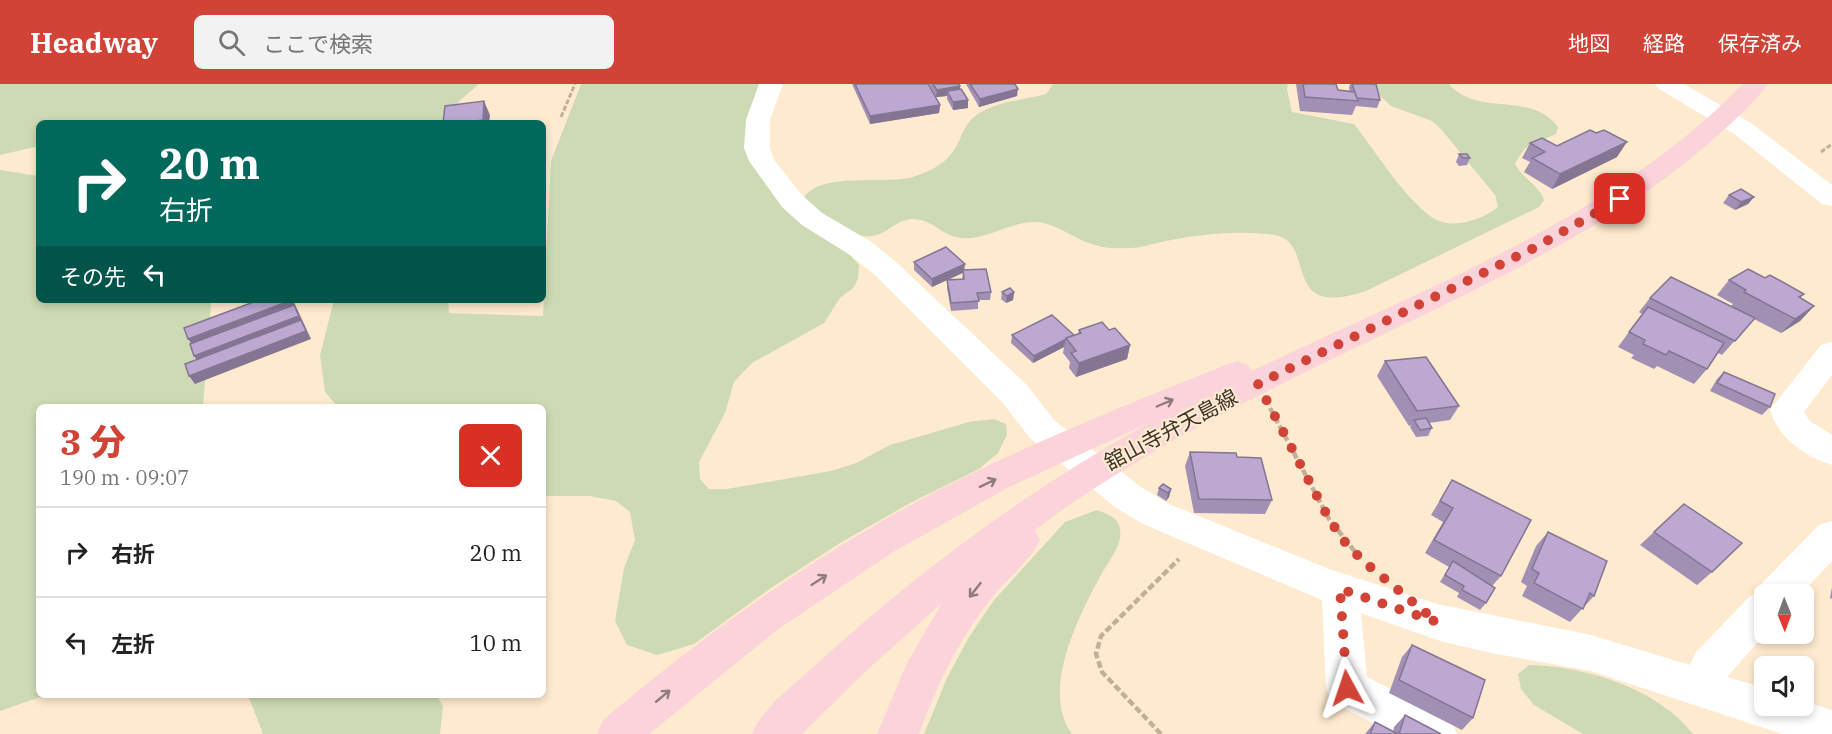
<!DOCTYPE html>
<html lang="ja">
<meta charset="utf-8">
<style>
:root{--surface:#fff;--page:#f2f2f2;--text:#222;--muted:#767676;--line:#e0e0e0;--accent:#d14337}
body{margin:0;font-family:"IBM Plex Serif","Noto Sans JP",serif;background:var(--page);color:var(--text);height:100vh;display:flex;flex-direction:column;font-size:22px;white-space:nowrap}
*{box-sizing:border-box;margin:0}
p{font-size:20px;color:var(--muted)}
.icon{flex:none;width:33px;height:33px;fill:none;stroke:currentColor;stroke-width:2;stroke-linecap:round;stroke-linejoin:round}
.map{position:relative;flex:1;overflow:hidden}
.panel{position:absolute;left:36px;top:320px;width:510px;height:294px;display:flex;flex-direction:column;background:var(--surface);border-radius:9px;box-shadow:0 3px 9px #0003}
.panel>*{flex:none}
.banner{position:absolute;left:36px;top:36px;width:510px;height:183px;border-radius:9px;box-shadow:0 3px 9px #0003;background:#00695c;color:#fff;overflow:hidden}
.needle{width:39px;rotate:179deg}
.fabs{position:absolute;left:1754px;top:500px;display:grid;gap:12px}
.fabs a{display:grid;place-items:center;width:60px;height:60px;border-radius:9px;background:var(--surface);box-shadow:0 3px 9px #0003;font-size:30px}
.pin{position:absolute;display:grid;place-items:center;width:51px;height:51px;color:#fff;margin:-26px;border-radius:12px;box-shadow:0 3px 9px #0006}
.me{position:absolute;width:66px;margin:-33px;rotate:355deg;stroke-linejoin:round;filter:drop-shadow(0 0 4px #0008)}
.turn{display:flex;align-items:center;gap:21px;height:126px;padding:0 24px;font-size:27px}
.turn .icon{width:78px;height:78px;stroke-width:2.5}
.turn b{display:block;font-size:42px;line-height:51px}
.then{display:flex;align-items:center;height:57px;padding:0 24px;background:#0003;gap:12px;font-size:22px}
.round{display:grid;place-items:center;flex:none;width:63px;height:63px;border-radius:9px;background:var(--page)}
.summary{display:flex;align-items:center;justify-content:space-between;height:102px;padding:0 24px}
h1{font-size:36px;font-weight:800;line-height:45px;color:var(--accent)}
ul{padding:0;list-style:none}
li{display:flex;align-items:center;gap:18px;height:90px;padding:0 24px;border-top:2px solid var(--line)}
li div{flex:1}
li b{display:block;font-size:22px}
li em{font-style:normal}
header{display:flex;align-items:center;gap:36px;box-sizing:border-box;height:84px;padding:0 30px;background:var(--accent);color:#fff}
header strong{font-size:28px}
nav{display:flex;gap:33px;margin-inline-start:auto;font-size:21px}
.search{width:420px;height:54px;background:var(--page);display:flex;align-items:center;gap:15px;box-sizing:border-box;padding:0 21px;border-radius:9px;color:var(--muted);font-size:22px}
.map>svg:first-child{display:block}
.green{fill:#cedab3}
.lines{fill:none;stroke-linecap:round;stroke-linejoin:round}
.path-far1{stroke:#c0b09a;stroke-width:3;stroke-dasharray:5 2;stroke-linecap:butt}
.path{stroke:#c0b09a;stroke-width:4.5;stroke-dasharray:7 3;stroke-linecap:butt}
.minor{fill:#fff;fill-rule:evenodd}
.major{fill:#fbd3da;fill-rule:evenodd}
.wall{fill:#a290b4;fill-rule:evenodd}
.shaded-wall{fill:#847692}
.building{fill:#bca8d1;stroke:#847692;stroke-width:1.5}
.oneway{stroke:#927c7a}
.route{stroke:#d14337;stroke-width:10;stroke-dasharray:0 18}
.labels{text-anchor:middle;stroke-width:4.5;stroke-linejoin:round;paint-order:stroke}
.street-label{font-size:21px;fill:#3d352b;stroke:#feeacf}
</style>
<header>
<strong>Headway</strong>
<div class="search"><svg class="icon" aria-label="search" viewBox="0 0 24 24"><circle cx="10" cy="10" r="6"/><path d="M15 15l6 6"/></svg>ここで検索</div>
<nav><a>地図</a><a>経路</a><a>保存済み</a></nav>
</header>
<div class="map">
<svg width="1832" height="650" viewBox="0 0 1832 650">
<rect width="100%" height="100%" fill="#feeacf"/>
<g class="green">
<path d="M0,0H479L456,20L445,39H39V62L0,71Z"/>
<path d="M581,0H761L745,50L859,181L858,195L853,204L840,214L824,239L752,279L734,298L725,329L699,378L700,395L709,405H727L831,387L856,379L890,361L969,338L994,335L1006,340L1007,351L998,369L979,385L910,419L840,459L768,506L694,560L657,571L627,561L615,537L624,484L635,456L630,428L616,417L590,412H543V322H337L325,308L320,271L334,216H448L449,229L543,232L551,77Z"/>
<path d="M1053,0H1288L1287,5L1292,28L1354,40C1374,65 1409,122 1437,136C1455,145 1484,135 1498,123L1495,111L1441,45L1432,37L1391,22L1367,0H1449C1478,34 1531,6 1558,43L1556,50L1525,64L1515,79C1521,94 1538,100 1544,116L1539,123L1366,207C1281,235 1316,165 1279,152C1269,149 1257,150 1247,149C1220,148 1193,152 1166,157C1154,159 1142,164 1130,164C1115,165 1100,164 1086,158C1069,151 1054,139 1036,138C1010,137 986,157 960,154C941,151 931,134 911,135C899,136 892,144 882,149C854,162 823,132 804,114C819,87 887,101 913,93C931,87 948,79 957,61C962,52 964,42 973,34C990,18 1024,16 1046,10Z"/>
<path d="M0,86L39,92V216H210L211,221L203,322H39V610L46,611L0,627Z"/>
<path d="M1097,426C1107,430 1118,433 1120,445C1123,461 1108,478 1101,491C1079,531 1040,607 1072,650H924L947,594L969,553L994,516L1065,438Z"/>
<path d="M1529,581C1587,583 1655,603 1693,650H1583L1534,621L1521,605L1518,590Z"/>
<path d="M248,611H436L443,622L440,650H263Z"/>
</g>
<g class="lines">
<g class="path-far1">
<path d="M561,33L575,0"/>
<path d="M1821,68L1832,60"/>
</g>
<g class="path">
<path d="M1270,324L1329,435L1360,474"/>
<path d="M1161,650L1102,588L1096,570L1101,552L1179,475"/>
</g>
<g class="minor">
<path d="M759,0H783L770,36V64L774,76L802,111L822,129L870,157L896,178L1026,300L1054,336L1141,403L1169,420L1332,486L1437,520L1591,551L1690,581L1696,568L1750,512L1758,509L1763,498L1819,441L1832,437V477L1801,510H1764L1766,549L1727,593L1764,604V621H1803V617L1832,626V650H1782L1591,587L1486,568L1437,556L1361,529L1367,593L1451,636L1457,650H1394L1332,618L1326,604L1322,516L1143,440L1115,423L1030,354L1002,318L876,192L850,171L802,141L782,123L749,77L744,64L746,36Z"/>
<path d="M1655,0H1684L1751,39L1832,101V122L1822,120L1733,49L1659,5Z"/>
<path d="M1832,258V291L1804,328L1810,337L1832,351V381C1804,372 1779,355 1770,326L1821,261Z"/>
</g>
<path class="major" d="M1743,0H1768C1754,19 1735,36 1717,52C1638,123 1543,172 1448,219C1308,288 1161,351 1035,446L1040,456C1029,479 1006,495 990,516C958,556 937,602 919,650H877L907,579L942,519L867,586L802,650H752C764,621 797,599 820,577C921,485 1030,405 1149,339L1009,403L893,468L777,546L649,650H597L603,636C698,556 798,483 907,423C1010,367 1118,324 1226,281L1237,277L1248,281L1252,287C1422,205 1608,138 1743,0Z"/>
</g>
<g class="wall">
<path d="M852,0H928L940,21L939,29L870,40Z"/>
<path d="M929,0H959L960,5L968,16V24L953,26L947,15V12L936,13Z"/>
<path d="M966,0H1015L1017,12L979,23Z"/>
<path d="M1296,0H1336L1338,6L1350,7L1349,4L1350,0H1376L1380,16L1377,24L1356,22L1352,31L1300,27Z"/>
<path d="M1530,59L1617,73L1552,105L1524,88L1530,78L1522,74Z"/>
<path d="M1459,70L1470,74L1467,81L1459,82L1456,78Z"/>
<path d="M1729,111L1754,113L1748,120L1735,126L1723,119Z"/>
<path d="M914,178L965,186L991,208L990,216H978V225L951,227L947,204V196L932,203L914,186ZM963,189L962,195L948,196Z"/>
<path d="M1765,194L1804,210L1800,214L1814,222L1800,237L1781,249L1754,235L1722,271L1718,269L1707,285L1694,300L1657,282L1654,285L1631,274L1634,271L1618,263L1642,230L1639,228L1650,214L1731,222L1733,220L1717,211L1729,196Z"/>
<path d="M1002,208H1014L1013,216L1006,219L1001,215Z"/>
<path d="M1079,246H1109L1130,261L1127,275L1076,293L1069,284L1070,278L1063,269L1064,263L1033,279L1011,259L1012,251L1074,252L1078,250Z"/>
<path d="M1385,277L1459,322L1450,336L1429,339L1432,344L1428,352L1416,353L1410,343L1411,341L1409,342L1377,292Z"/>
<path d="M1724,288L1770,323L1762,331L1710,307L1717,295Z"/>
<path d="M1190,368L1237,373L1272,416L1265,430L1194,429L1185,382Z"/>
<path d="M1452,396L1501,492L1492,502L1486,519L1480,526L1457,513L1459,509L1440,498L1449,483L1425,469L1443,438L1431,431Z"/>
<path d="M1159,404L1171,405L1169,413L1166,417L1157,411Z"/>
<path d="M1548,448L1594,512L1570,538L1522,512L1527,502L1521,498L1536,462Z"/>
<path d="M1654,448L1712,488L1697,501L1640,461Z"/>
<path d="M1832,503V515L1830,514Z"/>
<path d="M1412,561L1473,634L1462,646L1389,609L1402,573Z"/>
<path d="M1405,631L1441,650H1365L1375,638L1393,648L1394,643Z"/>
</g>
<g class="shaded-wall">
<path d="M960,2V10L947,7V12L936,13L937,6Z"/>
<path d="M1018,5L1017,12L979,23L980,15Z"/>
<path d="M968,16V24L953,26V18Z"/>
<path d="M484,17L490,31L489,39H460Z"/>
<path d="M940,21L939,29L870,40V32Z"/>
<path d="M1627,58L1617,73L1552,105L1560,90Z"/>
<path d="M1754,113L1748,120L1735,126L1741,118Z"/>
<path d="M965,180L964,188L932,203V195Z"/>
<path d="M1014,208L1013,216L1006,219L1007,212Z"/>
<path d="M292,216H293L311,255L195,300L189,292L200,280L194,272V263L188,255Z"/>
<path d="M1814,222L1800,237L1781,249L1795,235Z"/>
<path d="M1066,255L1064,263L1033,279L1034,272Z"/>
<path d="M1130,261L1127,275L1076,293L1079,279Z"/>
<path d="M1171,405L1169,413L1166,417L1168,409Z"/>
</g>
<g class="building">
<path d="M855,0H928L940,21L870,32Z"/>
<path d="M933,0H959L960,2L937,6Z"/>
<path d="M970,0H1015L1018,5L980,15Z"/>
<path d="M1303,0H1336L1338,6L1355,8L1358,17L1305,13Z"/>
<path d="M1352,0H1376L1380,16L1357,14Z"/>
<path d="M961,5L968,16L953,18L947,7Z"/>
<path d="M484,17L483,36L460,39H443L445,22Z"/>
<path d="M1590,46L1596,49L1604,46L1627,58L1560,90L1532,74L1545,68L1530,59L1542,54L1557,62Z"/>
<path d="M1459,70H1467L1470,74H1463Z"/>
<path d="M1741,105L1754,113L1741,118L1729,111Z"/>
<path d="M946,163L965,180L932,195L914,178Z"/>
<path d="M986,185L991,208L977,209L979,217L951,219L947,196L964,195L963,186Z"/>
<path d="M1748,185L1765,194L1770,191L1804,210L1799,213L1814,222L1795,235L1744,208L1746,206L1729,196Z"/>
<path d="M1671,193L1755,234L1735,257L1650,214Z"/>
<path d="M1010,204L1014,208L1007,212L1002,208Z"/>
<path d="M259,216H292L188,255L184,244Z"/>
<path d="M294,221L299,232L194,272L190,260Z"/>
<path d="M1648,223L1724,259L1707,285L1669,267L1666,271L1643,260L1645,256L1629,248Z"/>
<path d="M1052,231L1074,251L1034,272L1012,251Z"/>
<path d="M301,236L306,247L189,292L185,280Z"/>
<path d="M1102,238L1109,246L1115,244L1130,261L1079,279L1071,269L1076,267L1066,254L1081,249L1079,246Z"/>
<path d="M1426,273L1459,322L1417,327L1385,277Z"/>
<path d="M1724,288L1775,310L1770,323L1717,299Z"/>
<path d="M1426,334L1432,344L1420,346L1414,336Z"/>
<path d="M1190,368L1236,369L1237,373L1261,374L1272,416L1199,415Z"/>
<path d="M1452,396L1531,436L1501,492L1434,456L1453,424L1440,417Z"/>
<path d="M1163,400L1171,405L1168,409L1159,404Z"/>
<path d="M1684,420L1742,459L1712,488L1654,448Z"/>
<path d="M1548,448L1607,477L1594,512L1590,509L1583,525L1534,499L1539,489L1532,485Z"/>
<path d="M1453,477L1495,504L1486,519L1462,506L1464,502L1445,491Z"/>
<path d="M1412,561L1485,596L1473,634L1399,596Z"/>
<path d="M1405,631L1441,650H1399Z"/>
<path d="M1375,638L1398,650H1370Z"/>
</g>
<defs><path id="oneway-shaft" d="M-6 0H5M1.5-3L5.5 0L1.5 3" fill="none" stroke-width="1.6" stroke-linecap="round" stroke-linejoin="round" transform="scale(1.5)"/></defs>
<g class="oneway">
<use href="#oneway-shaft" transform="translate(1165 319) rotate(-23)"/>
<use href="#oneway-shaft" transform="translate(988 399) rotate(-26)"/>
<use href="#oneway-shaft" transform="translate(819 496) rotate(-33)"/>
<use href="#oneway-shaft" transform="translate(975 506) rotate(128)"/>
<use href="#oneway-shaft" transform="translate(663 612) rotate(-40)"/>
</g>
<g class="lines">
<path class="route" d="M1347,604L1340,505L1437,538L1363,477L1344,457L1329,435L1258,300L1538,162L1620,115"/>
</g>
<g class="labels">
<g class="street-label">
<text transform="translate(1171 346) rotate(-28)" y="7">舘山寺弁天島線</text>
</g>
</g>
</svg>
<div class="fabs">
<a><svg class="needle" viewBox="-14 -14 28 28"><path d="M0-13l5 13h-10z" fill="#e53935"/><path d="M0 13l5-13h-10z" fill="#767676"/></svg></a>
<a><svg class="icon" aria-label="sound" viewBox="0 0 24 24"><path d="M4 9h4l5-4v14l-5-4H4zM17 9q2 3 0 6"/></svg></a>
</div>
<div class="pin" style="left:1620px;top:115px;background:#d93025"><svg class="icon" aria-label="arrive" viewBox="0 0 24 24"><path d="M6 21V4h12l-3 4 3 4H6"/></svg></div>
<svg class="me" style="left:1347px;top:604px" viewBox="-20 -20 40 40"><path d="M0-17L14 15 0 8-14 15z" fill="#d14337" stroke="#fff" stroke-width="4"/></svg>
<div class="banner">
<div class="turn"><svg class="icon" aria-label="right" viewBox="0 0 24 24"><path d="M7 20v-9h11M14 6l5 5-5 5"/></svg><div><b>20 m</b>右折</div></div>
<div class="then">その先<svg class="icon" aria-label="left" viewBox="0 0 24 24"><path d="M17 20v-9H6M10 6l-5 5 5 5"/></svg></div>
</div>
<section class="panel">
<div class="summary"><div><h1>3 分</h1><p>190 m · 09:07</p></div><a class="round" style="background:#d93025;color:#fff"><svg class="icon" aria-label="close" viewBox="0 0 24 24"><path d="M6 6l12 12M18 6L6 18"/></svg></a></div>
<ul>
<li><svg class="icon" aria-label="right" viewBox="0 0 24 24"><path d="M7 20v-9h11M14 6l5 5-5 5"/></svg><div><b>右折</b></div><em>20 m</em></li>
<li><svg class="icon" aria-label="left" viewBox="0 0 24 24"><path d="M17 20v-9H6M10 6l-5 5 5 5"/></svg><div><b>左折</b></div><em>10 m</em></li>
</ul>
</section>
</div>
